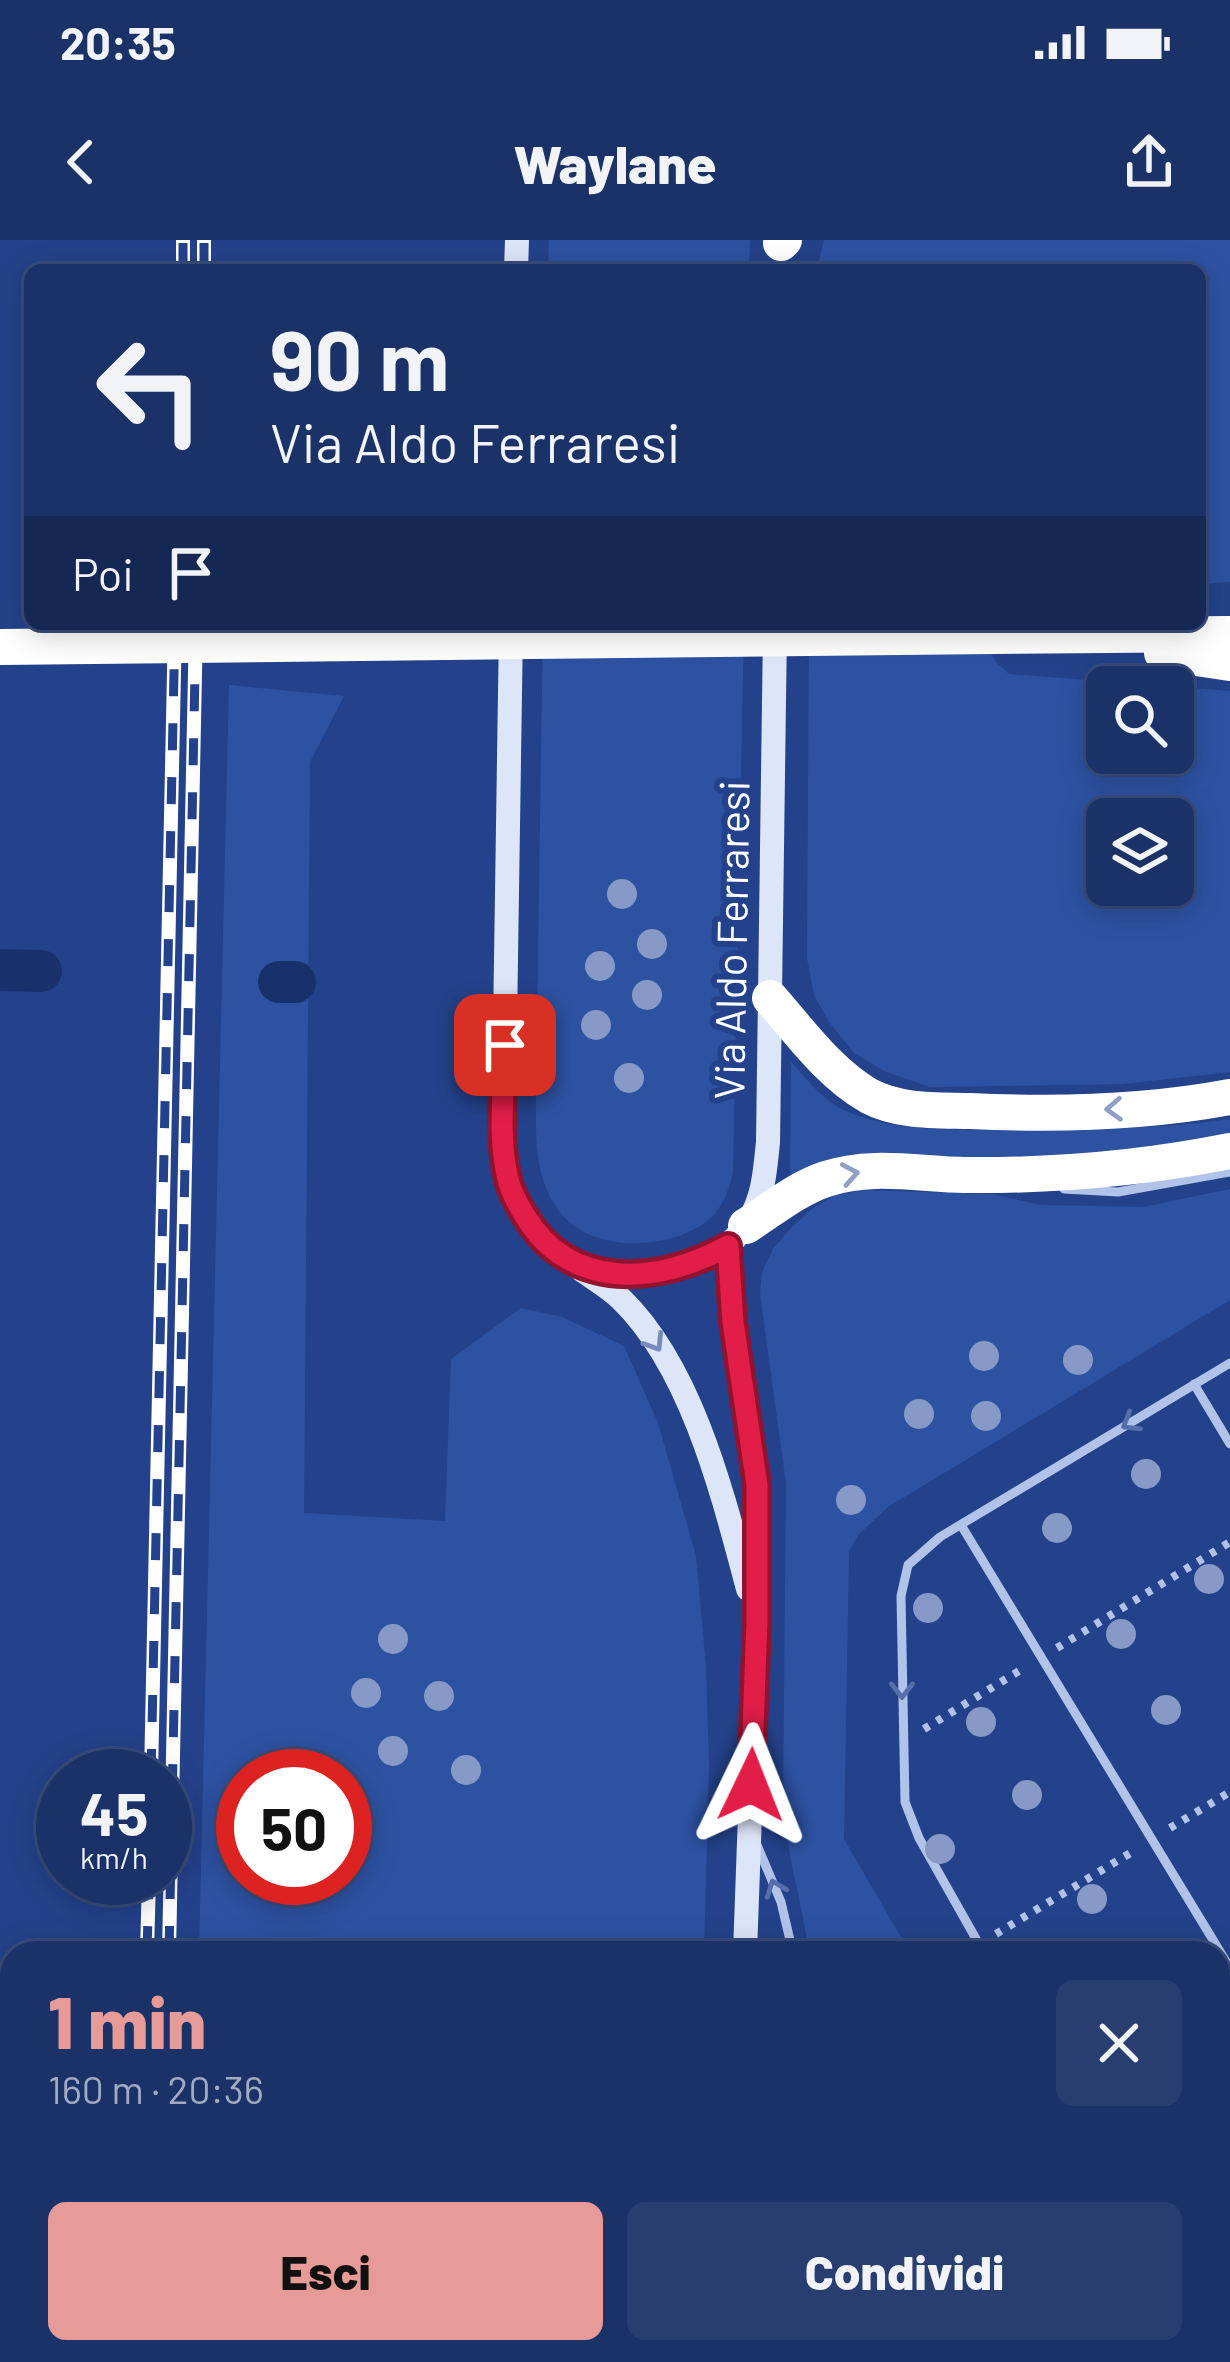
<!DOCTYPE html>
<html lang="it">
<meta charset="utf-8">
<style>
:root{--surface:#1b3268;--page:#283e71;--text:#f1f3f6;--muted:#a0aac0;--line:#394d7c;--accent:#e69b98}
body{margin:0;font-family:Barlow,sans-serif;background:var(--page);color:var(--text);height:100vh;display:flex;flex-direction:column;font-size:45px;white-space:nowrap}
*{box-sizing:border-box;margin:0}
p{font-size:39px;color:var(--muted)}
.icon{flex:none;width:66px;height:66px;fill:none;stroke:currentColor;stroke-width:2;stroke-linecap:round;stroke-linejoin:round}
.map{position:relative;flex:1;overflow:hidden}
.panel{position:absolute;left:0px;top:1701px;width:1230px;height:423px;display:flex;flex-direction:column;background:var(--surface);border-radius:36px 36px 0 0;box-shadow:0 6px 30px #0003,0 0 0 3px var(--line)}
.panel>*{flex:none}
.banner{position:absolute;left:24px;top:24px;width:1182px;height:366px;border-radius:18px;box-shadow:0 6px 30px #0003,0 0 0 3px var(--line);background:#1b3268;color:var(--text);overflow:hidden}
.tools{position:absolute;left:1086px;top:426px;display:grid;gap:24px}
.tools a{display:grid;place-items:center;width:108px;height:108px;border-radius:18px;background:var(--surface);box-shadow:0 6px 30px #0003,0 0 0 3px var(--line);font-size:60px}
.speed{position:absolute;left:36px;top:1509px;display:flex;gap:24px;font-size:60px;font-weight:700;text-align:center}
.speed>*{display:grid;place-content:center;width:156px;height:156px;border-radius:50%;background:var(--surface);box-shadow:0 6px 30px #0003,0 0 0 3px var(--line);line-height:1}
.speed small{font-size:30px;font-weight:400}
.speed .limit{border:18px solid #d22;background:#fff;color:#111}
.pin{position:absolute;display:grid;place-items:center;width:102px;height:102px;color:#fff;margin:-51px;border-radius:24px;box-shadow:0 6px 18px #0006}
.me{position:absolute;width:132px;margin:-66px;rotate:2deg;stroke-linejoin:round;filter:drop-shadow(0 0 9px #0008)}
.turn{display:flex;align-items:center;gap:42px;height:252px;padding:0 48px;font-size:54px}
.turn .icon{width:156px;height:156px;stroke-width:2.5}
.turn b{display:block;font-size:84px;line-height:102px}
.then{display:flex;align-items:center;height:114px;padding:0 48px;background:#0003;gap:24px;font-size:45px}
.round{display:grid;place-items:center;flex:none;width:126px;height:126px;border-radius:18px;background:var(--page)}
.headline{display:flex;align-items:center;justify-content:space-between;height:204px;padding:0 48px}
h1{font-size:72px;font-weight:800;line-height:90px;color:var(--accent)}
.cta{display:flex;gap:24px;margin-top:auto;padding:24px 48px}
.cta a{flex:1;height:138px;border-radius:18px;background:var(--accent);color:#111;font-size:48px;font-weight:800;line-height:138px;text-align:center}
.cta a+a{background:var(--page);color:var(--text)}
.status{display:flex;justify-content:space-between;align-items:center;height:84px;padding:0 60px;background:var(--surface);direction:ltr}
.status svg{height:33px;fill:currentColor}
header{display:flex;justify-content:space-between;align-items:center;height:156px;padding:0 48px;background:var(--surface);font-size:54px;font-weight:800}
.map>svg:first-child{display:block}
.green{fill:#2e52a2;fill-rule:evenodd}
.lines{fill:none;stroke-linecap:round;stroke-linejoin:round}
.stream{stroke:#a6bceb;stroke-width:12}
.canal{stroke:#19316b;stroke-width:42}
.path{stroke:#b2c3ea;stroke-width:8;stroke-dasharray:6 9;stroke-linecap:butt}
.lane{stroke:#b2c3ea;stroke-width:9}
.secondary{stroke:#dde5f8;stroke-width:24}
.highway{stroke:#fff;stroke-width:36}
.rail-casing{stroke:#fff;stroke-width:14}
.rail{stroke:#24428b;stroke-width:9;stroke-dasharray:27;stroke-linecap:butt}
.highway-bridge{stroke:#fff;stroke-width:36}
.tree{fill:#8699c7}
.oneway{stroke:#92a0c5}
.oneway2{stroke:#778bbc}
.oneway3{stroke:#566fac}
.route-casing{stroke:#92132f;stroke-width:30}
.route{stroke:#e11d48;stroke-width:21}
.labels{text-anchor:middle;stroke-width:12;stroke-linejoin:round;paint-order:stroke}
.street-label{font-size:42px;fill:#fff;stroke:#24428b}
</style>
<div class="status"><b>20:35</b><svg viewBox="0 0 49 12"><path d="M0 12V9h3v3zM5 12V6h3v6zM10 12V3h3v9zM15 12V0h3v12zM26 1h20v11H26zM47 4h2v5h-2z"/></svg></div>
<header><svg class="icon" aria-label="back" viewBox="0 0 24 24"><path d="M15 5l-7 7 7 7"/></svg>Waylane<svg class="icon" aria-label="share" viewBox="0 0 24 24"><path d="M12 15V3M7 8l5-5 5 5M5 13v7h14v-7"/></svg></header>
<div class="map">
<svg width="1230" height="2122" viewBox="0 0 1230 2122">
<rect width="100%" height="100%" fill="#24428b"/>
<g class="green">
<path d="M549,0H750L749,30H548Z"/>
<path d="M824,0H1230V342L1200,344V30H817Z"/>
<path d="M543,384H744L733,933C728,952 722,970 706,982C666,1011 590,1013 559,971C533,935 536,894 536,852Z"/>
<path d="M809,384L989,409L996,422L1009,434L1230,451V832L1122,844L930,847L884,831L854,813L829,782L814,755L807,718ZM1107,447H1173V513H1107ZM1107,579H1173V645H1107Z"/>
<path d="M229,445L344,456L310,522L304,1273L445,1281L451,1119L521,1068L562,1077L624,1106L658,1183L696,1316L706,1427L709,1526L704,1713H199ZM345,1536V1638H243V1536Z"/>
<path d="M791,822C808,840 823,861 846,871C897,894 972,890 1028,889C1096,889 1163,889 1230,879V893L1171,904L1052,918L847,917L808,926L790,939Z"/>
<path d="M1230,949V1060L888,1267L858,1295L849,1311L844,1599L910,1713H809C802,1663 787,1615 783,1564L786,1243L760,1054L762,1032L773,1009L791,988L813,968L834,956L860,950L991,954L1040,965L1143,967Z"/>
<path d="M1218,2071H1230V2122H1159L1155,2112H1218Z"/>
<path d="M190,2112H695L694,2122H190Z"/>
<rect x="814" y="2112" width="284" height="10"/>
</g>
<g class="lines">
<path class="stream" d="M1218,2071H1230"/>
<g class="canal">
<path d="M0,730L41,731"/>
<path d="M279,742H295"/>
</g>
<g class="path">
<path d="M1057,1408L1230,1302"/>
<path d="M924,1489L1024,1428"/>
<path d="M1170,1588L1230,1552"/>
<path d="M996,1694L1132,1612"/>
</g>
<g class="lane">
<path d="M1064,949L1118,952L1230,932"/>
<path d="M1194,1144L1230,1204"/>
<path d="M961,1285L1230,1728"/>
<path d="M757,1605L781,1662L793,1713"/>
<path d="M984,1713L919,1598L905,1562L901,1356L908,1325L940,1297L1230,1123"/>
<path d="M1218,1848L1230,1841"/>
<path d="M801,2112V2122"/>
<path d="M1131,2112L1136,2122"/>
</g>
<g class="secondary">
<path d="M516,30L517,0"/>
<path d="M511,386L504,852C504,882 501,916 509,945C518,975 543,1009 571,1023C623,1048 718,1032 748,982C764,957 765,930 768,902L775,388"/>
<path d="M728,1006L732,1082L757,1245V1380L745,1713"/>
<path d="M583,1031C596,1040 610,1048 621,1059C692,1128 723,1255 748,1349"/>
<path d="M761,2112V2122"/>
<path d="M713,2122V2112"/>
</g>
<g class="highway">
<path d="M781,3L784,0"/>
<path d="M993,396L1230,394"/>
<path d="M1162,413L1230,423"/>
<path d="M770,758C800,792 829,833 869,856C899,872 936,870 970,871C1055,875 1145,873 1230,857"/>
<path d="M746,986C771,970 798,948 826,939C870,924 918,934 964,935C1054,936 1141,929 1230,911"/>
</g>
<g class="rail-casing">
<g id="rail">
<path d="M183,30V0"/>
<path d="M204,30V0"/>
<path d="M151,1536L175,384"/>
<path d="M147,1713L149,1638"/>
<path d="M169,1713L196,384"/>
<path d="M139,2122V2112"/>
<path d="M161,2122V2112"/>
</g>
</g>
<use href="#rail" class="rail"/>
<path class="highway-bridge" d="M0,407L993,396"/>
</g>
<g class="tree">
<circle cx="622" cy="654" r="15"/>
<circle cx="652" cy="704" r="15"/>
<circle cx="600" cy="726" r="15"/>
<circle cx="647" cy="755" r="15"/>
<circle cx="596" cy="785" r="15"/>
<circle cx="629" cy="838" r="15"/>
<circle cx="984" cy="1116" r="15"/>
<circle cx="1078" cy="1120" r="15"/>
<circle cx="919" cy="1174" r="15"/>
<circle cx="986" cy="1176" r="15"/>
<circle cx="1146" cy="1234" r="15"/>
<circle cx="851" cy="1260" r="15"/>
<circle cx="1057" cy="1288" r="15"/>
<circle cx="1209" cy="1339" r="15"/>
<circle cx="928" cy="1368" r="15"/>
<circle cx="1121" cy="1394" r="15"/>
<circle cx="393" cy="1399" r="15"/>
<circle cx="366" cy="1453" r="15"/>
<circle cx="439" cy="1456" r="15"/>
<circle cx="1166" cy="1470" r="15"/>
<circle cx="981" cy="1482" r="15"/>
<circle cx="393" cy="1511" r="15"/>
<circle cx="466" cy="1530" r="15"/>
<circle cx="1027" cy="1555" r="15"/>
<circle cx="940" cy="1609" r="15"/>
<circle cx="1092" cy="1659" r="15"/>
</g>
<defs><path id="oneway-chevron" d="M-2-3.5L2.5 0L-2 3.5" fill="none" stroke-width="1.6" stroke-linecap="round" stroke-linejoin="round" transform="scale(3)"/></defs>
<g class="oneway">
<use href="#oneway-chevron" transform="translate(1114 869) rotate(177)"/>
<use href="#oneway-chevron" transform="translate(850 934) rotate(-10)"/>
</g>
<use class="oneway2" href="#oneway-chevron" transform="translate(655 1103) rotate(58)"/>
<g class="oneway3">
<use href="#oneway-chevron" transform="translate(1130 1183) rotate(149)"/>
<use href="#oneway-chevron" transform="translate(902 1450) rotate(90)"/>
<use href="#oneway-chevron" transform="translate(775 1648) rotate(-111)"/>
</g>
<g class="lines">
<g class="route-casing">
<path id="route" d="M505,805C504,849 497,900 509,943C512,954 519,966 525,976C571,1052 659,1044 728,1006L733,1082L757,1245V1380L751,1545"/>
</g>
<use href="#route" class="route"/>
</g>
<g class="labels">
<g class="street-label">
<text transform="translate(732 700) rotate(-89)" y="15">Via Aldo Ferraresi</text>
</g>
</g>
</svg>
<div class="tools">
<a><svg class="icon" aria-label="search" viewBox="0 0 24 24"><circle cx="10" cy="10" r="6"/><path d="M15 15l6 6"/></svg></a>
<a><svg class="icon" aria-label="layers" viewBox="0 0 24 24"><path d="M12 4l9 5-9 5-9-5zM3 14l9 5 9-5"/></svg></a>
</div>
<div class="speed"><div>45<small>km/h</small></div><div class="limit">50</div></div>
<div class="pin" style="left:505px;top:805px;background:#d93025"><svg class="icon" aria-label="arrive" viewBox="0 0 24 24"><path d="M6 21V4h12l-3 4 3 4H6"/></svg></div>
<svg class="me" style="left:751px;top:1545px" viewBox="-20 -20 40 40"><path d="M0-17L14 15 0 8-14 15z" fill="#e11d48" stroke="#fff" stroke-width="4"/></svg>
<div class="banner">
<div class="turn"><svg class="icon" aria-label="left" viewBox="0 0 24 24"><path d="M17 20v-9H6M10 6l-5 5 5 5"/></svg><div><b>90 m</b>Via Aldo Ferraresi</div></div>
<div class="then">Poi<svg class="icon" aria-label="arrive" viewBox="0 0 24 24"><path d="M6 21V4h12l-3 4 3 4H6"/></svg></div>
</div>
<section class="panel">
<div class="headline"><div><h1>1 min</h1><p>160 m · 20:36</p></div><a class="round"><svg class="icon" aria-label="close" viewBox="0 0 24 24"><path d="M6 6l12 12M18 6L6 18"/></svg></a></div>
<div class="cta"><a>Esci</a><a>Condividi</a></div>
</section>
</div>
